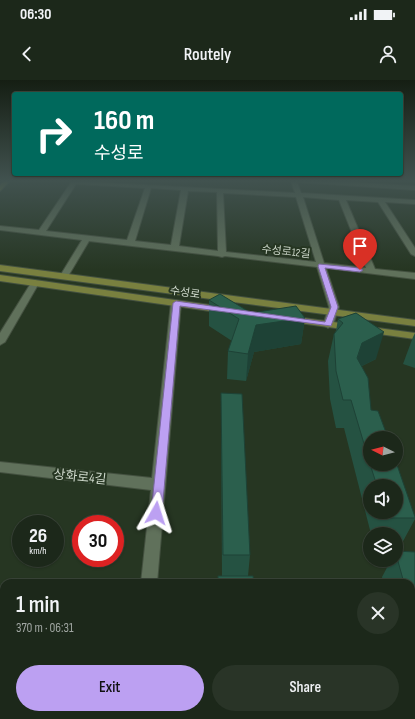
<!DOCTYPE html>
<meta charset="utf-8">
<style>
:root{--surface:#1c281a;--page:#293427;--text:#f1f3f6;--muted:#a0a6a2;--line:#3a4439;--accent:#bca0f2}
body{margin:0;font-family:"Sofia Sans Condensed","Noto Sans KR",sans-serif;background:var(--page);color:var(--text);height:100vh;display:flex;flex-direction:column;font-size:15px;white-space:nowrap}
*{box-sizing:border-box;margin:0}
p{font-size:13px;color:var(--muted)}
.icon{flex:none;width:22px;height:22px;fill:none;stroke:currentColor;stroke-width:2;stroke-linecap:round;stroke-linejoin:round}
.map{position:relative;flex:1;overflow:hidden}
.panel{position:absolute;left:0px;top:499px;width:415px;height:140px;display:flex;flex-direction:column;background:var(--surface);border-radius:12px 12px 0 0;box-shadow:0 1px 3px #0004,0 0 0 1px var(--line)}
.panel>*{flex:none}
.top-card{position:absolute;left:12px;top:12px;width:391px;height:84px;border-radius:4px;box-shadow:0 1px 3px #0004,0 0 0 1px var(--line);background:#00695c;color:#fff;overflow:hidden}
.needle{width:26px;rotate:276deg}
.tools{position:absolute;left:363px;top:351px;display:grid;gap:8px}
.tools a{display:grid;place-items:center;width:40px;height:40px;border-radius:50%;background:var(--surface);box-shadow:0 1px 3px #0004,0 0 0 1px var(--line);font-size:20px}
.speed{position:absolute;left:12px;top:435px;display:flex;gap:8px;font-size:20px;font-weight:700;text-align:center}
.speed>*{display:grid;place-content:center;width:52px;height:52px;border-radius:50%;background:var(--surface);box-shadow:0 1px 3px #0004,0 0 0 1px var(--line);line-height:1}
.speed small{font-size:10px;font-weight:400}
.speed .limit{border:6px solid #d22;background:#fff;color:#111}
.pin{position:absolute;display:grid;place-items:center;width:34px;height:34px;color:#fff;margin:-41px -17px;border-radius:50% 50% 50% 0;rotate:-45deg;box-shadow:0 0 4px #0007}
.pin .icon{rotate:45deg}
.me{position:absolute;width:44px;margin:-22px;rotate:6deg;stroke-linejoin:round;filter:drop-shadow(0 0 3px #0008)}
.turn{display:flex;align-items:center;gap:14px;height:84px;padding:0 16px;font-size:18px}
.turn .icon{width:52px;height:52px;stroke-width:2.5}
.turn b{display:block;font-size:28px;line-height:34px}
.round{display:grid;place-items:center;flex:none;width:42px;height:42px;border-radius:21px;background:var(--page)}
.summary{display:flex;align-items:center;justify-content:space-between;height:68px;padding:0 16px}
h1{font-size:24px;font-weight:600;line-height:30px}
.cta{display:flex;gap:8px;margin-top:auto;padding:8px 16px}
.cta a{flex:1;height:46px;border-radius:24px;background:var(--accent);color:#111;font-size:16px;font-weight:600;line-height:46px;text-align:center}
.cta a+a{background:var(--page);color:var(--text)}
.status{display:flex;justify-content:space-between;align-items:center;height:28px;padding:0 20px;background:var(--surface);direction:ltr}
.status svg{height:11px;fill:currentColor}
header{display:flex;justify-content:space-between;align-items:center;height:52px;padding:0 16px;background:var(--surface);font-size:18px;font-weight:600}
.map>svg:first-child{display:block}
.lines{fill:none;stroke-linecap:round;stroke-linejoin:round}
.minor-casing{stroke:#445140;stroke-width:2}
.major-casing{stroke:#445140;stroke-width:2}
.minor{fill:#60715b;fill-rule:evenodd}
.major{fill:#79803f;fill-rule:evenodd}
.wall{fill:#255242;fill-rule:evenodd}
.shaded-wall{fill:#1e4236}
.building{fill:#2b5f4d;stroke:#1e4236}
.route{fill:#bca0f2;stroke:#7a689d}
.labels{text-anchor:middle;stroke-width:4;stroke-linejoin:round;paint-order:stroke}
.far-street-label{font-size:11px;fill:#cdd7ca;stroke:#263622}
.street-label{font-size:13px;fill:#cdd7ca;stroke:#263622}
</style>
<div class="status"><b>06:30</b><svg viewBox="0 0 49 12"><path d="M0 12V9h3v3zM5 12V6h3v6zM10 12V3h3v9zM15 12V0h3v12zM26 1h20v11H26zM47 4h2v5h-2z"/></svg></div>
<header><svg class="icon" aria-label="back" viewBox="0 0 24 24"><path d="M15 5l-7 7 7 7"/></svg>Routely<svg class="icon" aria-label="person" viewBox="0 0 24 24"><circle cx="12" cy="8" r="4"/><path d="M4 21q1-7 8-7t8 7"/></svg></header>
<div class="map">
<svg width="415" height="639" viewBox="0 0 415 639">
<rect width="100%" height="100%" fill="#263622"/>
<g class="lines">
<g class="minor-casing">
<g id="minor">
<path d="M72,101L295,113L291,101H330L415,106V110L297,102L301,113L415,120V124L385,122L415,168V176L411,174L378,122L346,120L375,189L415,193V199L326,188L339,227L333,245L328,248L323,245L329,227L317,187L225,176L222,177L218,176L89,161L67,198H61L60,196L82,160L0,150V146L39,150ZM76,104L145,108L127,160L46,151ZM151,108L181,110L171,165L135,161ZM188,111L217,112L218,171L179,166ZM223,113L296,117L316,182L226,172ZM303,117L339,120L366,188L324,183Z"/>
<path d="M35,200L39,203L5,262L0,265V253L31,203Z"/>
<path d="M176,220L181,223L157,503H141L151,410L0,392V382L152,398L171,223Z"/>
<path d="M4,626V635H16L15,639H0V627Z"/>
<rect x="126" y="635" width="20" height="4"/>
</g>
</g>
<g class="major-casing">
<g id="major">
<path d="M4,101H10L0,111V105Z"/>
<path d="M0,185L415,240V246L0,191Z"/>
<path d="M0,195L224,227L229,230L224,233L0,201Z"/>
<path d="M288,236L415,253V259L285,241L283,239Z"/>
</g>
</g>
<use href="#minor" class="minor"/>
<use href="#major" class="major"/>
</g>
<g class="wall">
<path d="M209,220L251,233L305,238L301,264L254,272L246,301L227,299L228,271L232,261L209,246Z"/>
<path d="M356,233L376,279L362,286L371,330L415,437V439L401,465H396V454H371L344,348H336L330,319L328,281L334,254L336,251L338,239ZM370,406H396V432H370Z"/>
<path d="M415,253V288L403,284L413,257Z"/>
<path d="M221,313L250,475L248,496H222L221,341Z"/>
<path d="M396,471L415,472V633L411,616V503H383L382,497L391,480H396Z"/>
</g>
<g class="shaded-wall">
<path d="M305,238L301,264L254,272L246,301L248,274L256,245Z"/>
<path d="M384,252L376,279L354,290L362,263Z"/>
</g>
<g class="building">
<path d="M220,214L251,233L296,226L305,238L256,245L248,274L228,271L239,239L209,220Z"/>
<path d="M356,233L384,252L362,263L357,278L368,298L371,330L378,331L388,358H370V384L351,320H343L336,291L334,254L343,243L338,239Z"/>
<path d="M221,313L242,314L250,475H223Z"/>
<path d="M396,382L415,437V438H386L384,432H396V406H377L370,384H396Z"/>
<path d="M396,471L415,472V543L411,528V503H404L396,474Z"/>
<path d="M218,496H253L254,503H218Z"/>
<rect x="219" y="635" width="43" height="4"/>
</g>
<linearGradient id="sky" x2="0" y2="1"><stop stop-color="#151e13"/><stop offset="0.53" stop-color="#41524f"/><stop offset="1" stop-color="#41524f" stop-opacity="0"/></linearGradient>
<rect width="415" height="190" fill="url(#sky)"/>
<path class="route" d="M319,184L360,188L363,190L360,192L325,188L338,227L331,246L180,226L162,433L160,436L156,438L152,436L151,433L173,223L176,221L325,242L331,227L318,186Z"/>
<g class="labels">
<g class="far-street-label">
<text transform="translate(286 171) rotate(6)" y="4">수성로12길</text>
<text transform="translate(185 212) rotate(8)" y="4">수성로</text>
</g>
<g class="street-label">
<text transform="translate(80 396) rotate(6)" y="5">상화로4길</text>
</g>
</g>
</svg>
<div class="tools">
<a><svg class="needle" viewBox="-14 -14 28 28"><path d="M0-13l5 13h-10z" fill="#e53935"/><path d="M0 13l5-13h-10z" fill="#a0a6a2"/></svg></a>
<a><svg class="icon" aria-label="sound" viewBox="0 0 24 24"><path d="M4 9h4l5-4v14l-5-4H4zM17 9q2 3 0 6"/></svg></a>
<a><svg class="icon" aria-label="layers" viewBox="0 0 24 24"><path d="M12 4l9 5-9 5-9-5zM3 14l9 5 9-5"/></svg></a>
</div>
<div class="speed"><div>26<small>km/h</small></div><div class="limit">30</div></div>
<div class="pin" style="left:360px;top:190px;background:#d93025"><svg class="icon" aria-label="arrive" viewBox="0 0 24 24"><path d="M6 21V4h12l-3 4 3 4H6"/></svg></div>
<svg class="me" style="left:156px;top:433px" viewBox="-20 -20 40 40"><path d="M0-17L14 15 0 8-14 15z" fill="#bca0f2" stroke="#fff" stroke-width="4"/></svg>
<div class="top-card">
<div class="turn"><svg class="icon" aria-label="right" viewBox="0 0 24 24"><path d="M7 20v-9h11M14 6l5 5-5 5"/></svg><div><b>160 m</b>수성로</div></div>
</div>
<section class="panel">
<div class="summary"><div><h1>1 min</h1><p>370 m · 06:31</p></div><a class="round"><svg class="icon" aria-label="close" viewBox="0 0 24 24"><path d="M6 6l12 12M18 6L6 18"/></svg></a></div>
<div class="cta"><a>Exit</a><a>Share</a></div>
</section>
</div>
